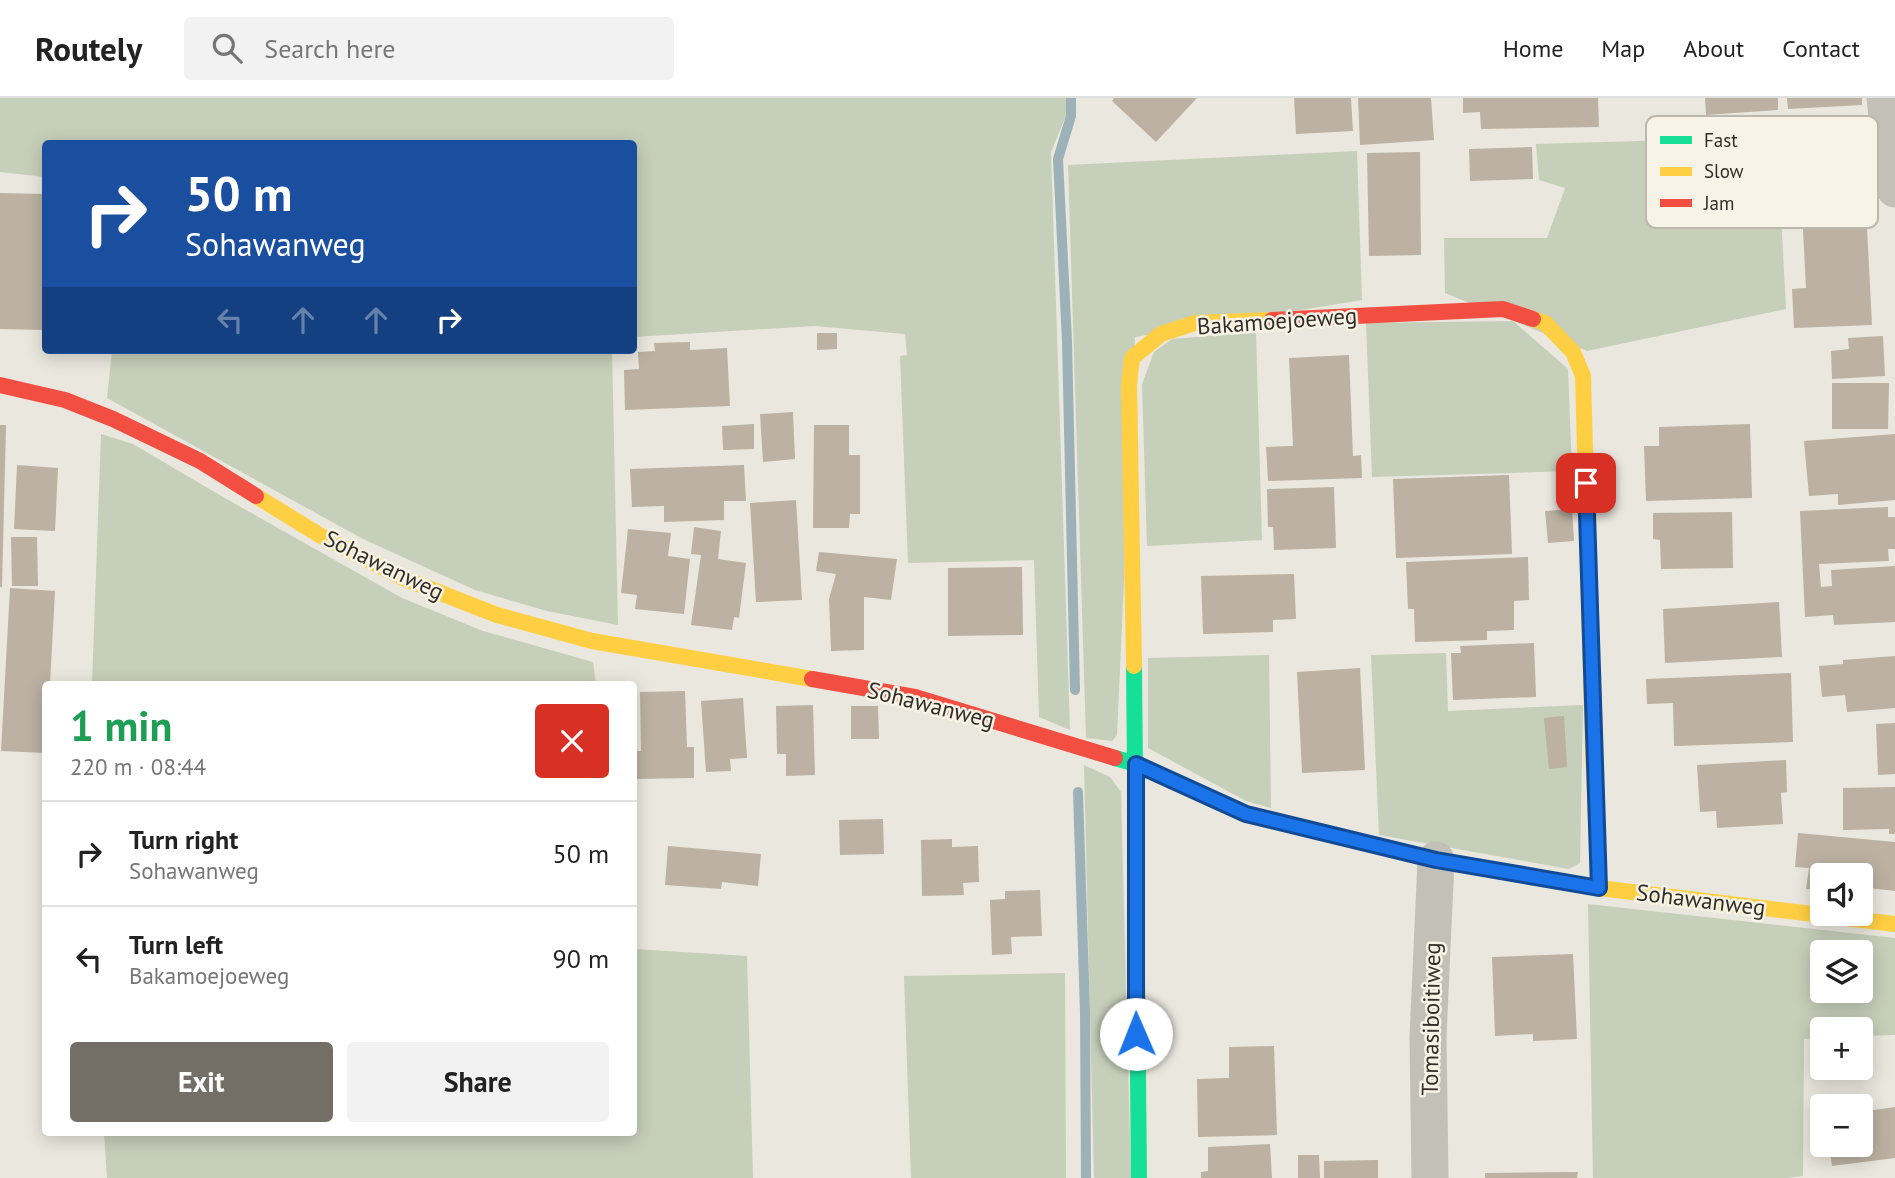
<!DOCTYPE html>
<meta charset="utf-8">
<style>
:root{--surface:#fff;--page:#f2f2f2;--text:#222;--muted:#767676;--line:#e0e0e0;--accent:#736f67}
body{margin:0;font-family:"PT Sans",sans-serif;background:var(--page);color:var(--text);height:100vh;display:flex;flex-direction:column;font-size:26px;white-space:nowrap}
*{box-sizing:border-box;margin:0}
p{font-size:23px;color:var(--muted)}
.icon{flex:none;width:38px;height:38px;fill:none;stroke:currentColor;stroke-width:2;stroke-linecap:round;stroke-linejoin:round}
.map{position:relative;flex:1;overflow:hidden}
.sheet{position:absolute;left:42px;top:583px;width:595px;height:455px;display:flex;flex-direction:column;background:var(--surface);border-radius:7px;box-shadow:0 4px 18px #0003}
.sheet>*{flex:none}
.banner{position:absolute;left:42px;top:42px;width:595px;height:214px;border-radius:7px;box-shadow:0 4px 18px #0003;background:#1a4fa0;color:#fff;overflow:hidden}
.controls{position:absolute;left:1810px;top:765px;display:grid;gap:14px}
.controls a{display:grid;place-items:center;width:63px;height:63px;border-radius:7px;background:var(--surface);box-shadow:0 4px 18px #0003;font-size:35px}
.pin{position:absolute;display:grid;place-items:center;width:60px;height:60px;color:#fff;margin:-30px;border-radius:14px;box-shadow:0 4px 10px #0006}
.me{position:absolute;width:77px;margin:-38px;rotate:359deg;stroke-linejoin:round;filter:drop-shadow(0 0 5px #0008)}
.turn{display:flex;align-items:center;gap:24px;height:147px;padding:0 28px;font-size:32px}
.turn .icon{width:91px;height:91px;stroke-width:2.5}
.turn b{display:block;font-size:49px;line-height:60px}
.lanes{display:flex;align-items:center;height:66px;padding:0 28px;background:#0003;justify-content:center;gap:35px;direction:ltr}
.lanes .off{opacity:.35}
.round{display:grid;place-items:center;flex:none;width:74px;height:74px;border-radius:7px;background:var(--page)}
.headline{display:flex;align-items:center;justify-content:space-between;height:119px;padding:0 28px}
h1{font-size:42px;font-weight:700;line-height:52px;color:#1e9e55}
.button{display:flex;gap:14px;margin-top:auto;padding:14px 28px}
.button a{flex:1;height:80px;border-radius:7px;background:var(--accent);color:#fff;font-size:28px;font-weight:700;line-height:80px;text-align:center}
.button a+a{background:var(--page);color:var(--text)}
ul{padding:0;list-style:none}
li{display:flex;align-items:center;gap:21px;height:105px;padding:0 28px;border-top:2px solid var(--line)}
li div{flex:1}
li b{display:block;font-size:26px}
li em{font-style:normal}
header{display:flex;align-items:center;gap:42px;box-sizing:border-box;height:98px;padding:0 35px;background:var(--surface);border-bottom:2px solid var(--line)}
header strong{font-size:33px}
nav{display:flex;gap:38px;margin-inline-start:auto;font-size:24px}
.search{width:490px;height:63px;background:var(--page);display:flex;align-items:center;gap:18px;box-sizing:border-box;padding:0 24px;border-radius:7px;color:var(--muted);font-size:26px}
.map>svg:first-child{display:block}
.green{fill:#c6cfba;fill-rule:evenodd}
.lines{fill:none;stroke-linecap:round;stroke-linejoin:round}
.stream{stroke:#9db2b8;stroke-width:10}
.building{fill:#bcb1a2}
.street{stroke:#c3c0b8;stroke-width:37}
.fast{stroke:#16e098;stroke-width:16}
.slow{stroke:#ffcf43;stroke-width:16}
.jam{stroke:#f24e42;stroke-width:16}
.route-casing{stroke:#114b97;stroke-width:18}
.route{stroke:#1a73e8;stroke-width:12}
.labels{text-anchor:middle;stroke-width:5;stroke-linejoin:round;paint-order:stroke}
.street-label{font-size:23px;fill:#332e27;stroke:#f7f3e6}
.key{fill:#f7f3e6;stroke:#bcb8ad;stroke-width:2}
.key-label{font-size:19px;fill:#332e27}
</style>
<header>
<strong>Routely</strong>
<div class="search"><svg class="icon" aria-label="search" viewBox="0 0 24 24"><circle cx="10" cy="10" r="6"/><path d="M15 15l6 6"/></svg>Search here</div>
<nav><a>Home</a><a>Map</a><a>About</a><a>Contact</a></nav>
</header>
<div class="map">
<svg width="1895" height="1080" viewBox="0 0 1895 1080">
<rect width="100%" height="100%" fill="#eae7de"/>
<g class="green">
<path d="M0,0H1067V15L1051,54L1070,632L1039,619L1034,462L908,465L900,258L907,257L905,236L814,228L634,239V46H46L45,79L0,74Z"/>
<path d="M1777,39L1786,211L1587,253L1445,195L1444,140H1547L1565,90L1539,82L1536,46Z"/>
<path d="M1357,53L1362,202L1135,239L1117,637L1112,643L1086,640L1068,67Z"/>
<path d="M1513,223L1568,271L1572,373L1372,379L1366,225Z"/>
<path d="M1256,234L1262,442L1147,448L1142,286L1154,254L1172,241Z"/>
<path d="M112,252H612L618,527L547,513L475,492L363,441L107,300Z"/>
<path d="M101,336L133,346L223,399L402,500L483,533L593,564L596,586H92Z"/>
<path d="M1446,555L1448,613L1583,607L1580,765L1569,771L1379,737L1371,557Z"/>
<path d="M1269,557L1271,710L1246,703L1148,650V560Z"/>
<path d="M1084,667L1110,679L1121,694L1131,1080H1094Z"/>
<path d="M1588,806L1895,840V937L1860,938V931H1822V940L1804,941L1803,1078L1787,1080H1593ZM1822,854H1860V892H1822Z"/>
<path d="M634,851L747,858L753,1080H107L104,1034H634Z"/>
<path d="M1065,875L1066,1080H911L904,878Z"/>
</g>
<g class="lines">
<g class="stream">
<path d="M1071,0V18L1058,61L1067,243L1075,592"/>
<path d="M1078,694L1085,914L1086,1080"/>
</g>
</g>
<g class="building">
<path d="M1114,0H1197L1156,44L1112,3Z"/>
<path d="M1294,0H1351L1353,33L1296,36Z"/>
<path d="M1358,0H1431L1434,42L1360,47Z"/>
<path d="M1463,0H1598L1599,29L1481,31L1480,14L1463,15Z"/>
<path d="M1705,0H1778V12L1706,17Z"/>
<path d="M1787,0H1862V7L1788,11Z"/>
<path d="M1532,49L1533,81L1470,83L1469,51Z"/>
<path d="M1420,54L1421,157L1369,158L1367,55Z"/>
<path d="M1865,91L1872,227L1794,230L1792,191L1806,190L1801,94Z"/>
<path d="M0,95L46,96V232L0,231Z"/>
<path d="M817,235H837V251L817,252Z"/>
<path d="M1883,238L1885,278L1832,281L1831,253L1849,251L1848,240Z"/>
<path d="M690,244V252L727,250L730,308L625,312L624,272L639,271L638,254L655,253L654,245Z"/>
<path d="M1349,257L1353,358L1361,357L1362,380L1268,383L1266,349L1293,348L1289,260Z"/>
<path d="M1832,285H1889L1888,331H1832Z"/>
<path d="M793,314L795,361L763,364L760,316Z"/>
<path d="M754,326V351L723,352L722,328Z"/>
<path d="M1750,326L1752,400L1646,403L1644,348H1659V329Z"/>
<path d="M0,327H6L2,489H0Z"/>
<path d="M814,327H849V357H860V416H850L849,430H813Z"/>
<path d="M1895,336V402L1838,407V396L1809,398L1804,343Z"/>
<path d="M17,367L58,370L55,433L14,431Z"/>
<path d="M744,367L746,403H724V422L664,424V408L632,409L630,371Z"/>
<path d="M1509,377L1512,456L1396,460L1393,381Z"/>
<path d="M1334,389L1336,450L1274,452L1273,429H1268L1267,391Z"/>
<path d="M796,402L802,502L756,504L750,405Z"/>
<path d="M1888,409V419H1895V451H1888L1889,463L1819,466L1821,489L1832,488L1831,472L1895,468V524L1834,527L1833,517L1805,519L1800,413Z"/>
<path d="M1572,411L1574,443L1548,445L1545,413Z"/>
<path d="M1732,414L1733,470L1661,471L1660,442L1653,441V415Z"/>
<path d="M694,429L721,433L718,461L746,465L739,520L734,519L732,532L691,527L701,457L691,456Z"/>
<path d="M628,431L671,435L668,458L690,461L684,516L635,511L637,497L621,495Z"/>
<path d="M11,439H37L38,488H12Z"/>
<path d="M819,454L897,461L891,502L864,499V552L831,553L829,501L836,476L816,473Z"/>
<path d="M1528,459L1529,502L1514,503V532L1487,533V542L1415,544L1414,511H1408L1406,464Z"/>
<path d="M1022,469L1023,537L948,538V470Z"/>
<path d="M1294,476L1296,521L1273,522V534L1203,536L1201,478Z"/>
<path d="M10,490L55,493L50,586H46V655L1,653Z"/>
<path d="M1779,504L1782,559L1665,565L1663,511Z"/>
<path d="M1534,545L1536,599L1453,602L1451,555H1461L1460,548Z"/>
<path d="M1895,558V610L1847,614L1845,597L1822,599L1819,568L1843,566V562Z"/>
<path d="M1360,570L1365,672L1302,675L1297,574Z"/>
<path d="M1791,575L1793,644L1674,648L1673,605L1647,606L1646,581Z"/>
<path d="M685,593L687,649H694V680L634,681V653H641L640,594Z"/>
<path d="M743,600L747,660L730,661L731,673L706,674L701,603Z"/>
<path d="M813,607L815,677L786,678V656H777L776,608Z"/>
<path d="M851,608H878L879,641H851Z"/>
<path d="M1564,618L1567,669L1549,671L1544,620Z"/>
<path d="M1895,625V676L1878,677L1876,626Z"/>
<path d="M1786,662L1787,694L1781,695L1783,726L1717,730L1716,713L1700,714L1697,667Z"/>
<path d="M1895,689V736H1889V731L1843,732V690Z"/>
<path d="M883,721L884,756L840,757L839,722Z"/>
<path d="M1798,735L1895,744V793L1869,790L1871,773L1849,771L1848,777H1822V792L1806,791L1809,770L1795,769Z"/>
<path d="M952,741V749L978,748L979,784L963,785L964,797L922,798L921,742Z"/>
<path d="M668,748L761,756L758,788L722,784L721,791L665,787Z"/>
<path d="M1040,792L1042,838L1011,839L1012,856L992,857L990,802L1005,801V793Z"/>
<path d="M1573,856L1577,941L1533,943V936L1495,938L1492,859Z"/>
<path d="M1274,948L1277,1037L1198,1039L1197,981L1229,980V949Z"/>
<path d="M1895,1009V1060L1832,1068L1829,1046H1860V1014Z"/>
<path d="M1270,1046L1272,1080H1201V1074L1208,1073V1049Z"/>
<path d="M1298,1057H1319L1320,1080H1298Z"/>
<path d="M1378,1062V1080H1324V1063Z"/>
<path d="M1578,1074L1577,1080H1485V1075Z"/>
</g>
<g class="lines">
<g class="street">
<path d="M1885,0L1895,91"/>
<path d="M1430,1080L1428,939L1436,762"/>
</g>
<g class="fast">
<path d="M1134,568L1139,1080"/>
<path d="M1115,660L1136,666L1246,716L1436,762L1547,781"/>
</g>
<g class="slow">
<path d="M1533,221L1545,225L1573,254L1583,278L1593,653L1599,790"/>
<path d="M256,398L321,438L405,481L497,517L592,543L812,581"/>
<path d="M1134,568L1129,287L1132,260L1161,236L1195,225L1272,222"/>
<path d="M1547,781L1599,790L1895,826"/>
</g>
<g class="jam">
<path d="M1272,222L1503,211L1533,221"/>
<path d="M0,287L65,302L113,321L200,363L256,398"/>
<path d="M812,581L915,599L1115,660"/>
</g>
</g>
<g class="lines">
<g class="route-casing">
<path id="route" d="M1136,936V666L1246,716L1436,762L1599,790L1586,385"/>
</g>
<use href="#route" class="route"/>
</g>
<g class="labels">
<g class="street-label">
<text transform="translate(1277 223) rotate(-4)" y="8">Bakamoejoeweg</text>
<text transform="translate(384 467) rotate(26)" y="8">Sohawanweg</text>
<text transform="translate(931 607) rotate(14)" y="8">Sohawanweg</text>
<text transform="translate(1701 802) rotate(7)" y="8">Sohawanweg</text>
<text transform="translate(1431 921) rotate(-89)" y="8">Tomasiboitiweg</text>
</g>
</g>
<rect x="1646" y="18" width="232" height="112" rx="10" class="key"/>
<rect x="1660" y="38" width="32" height="8" fill="#16e098"/>
<rect x="1660" y="69" width="32" height="9" fill="#ffcf43"/>
<rect x="1660" y="101" width="32" height="8" fill="#f24e42"/>
<g class="key-label">
<text x="1704" y="49">Fast</text>
<text x="1704" y="80">Slow</text>
<text x="1704" y="112">Jam</text>
</g>
</svg>
<div class="controls">
<a><svg class="icon" aria-label="sound" viewBox="0 0 24 24"><path d="M4 9h4l5-4v14l-5-4H4zM17 9q2 3 0 6"/></svg></a>
<a><svg class="icon" aria-label="layers" viewBox="0 0 24 24"><path d="M12 4l9 5-9 5-9-5zM3 14l9 5 9-5"/></svg></a>
<a>+</a>
<a>−</a>
</div>
<div class="pin" style="left:1586px;top:385px;background:#d93025"><svg class="icon" aria-label="arrive" viewBox="0 0 24 24"><path d="M6 21V4h12l-3 4 3 4H6"/></svg></div>
<svg class="me" style="left:1136px;top:936px" viewBox="-20 -20 40 40"><circle r="19" fill="#fff"/><path d="M0-13L10 11 0 6-10 11z" fill="#1a73e8"/></svg>
<div class="banner">
<div class="turn"><svg class="icon" aria-label="right" viewBox="0 0 24 24"><path d="M7 20v-9h11M14 6l5 5-5 5"/></svg><div><b>50 m</b>Sohawanweg</div></div>
<div class="lanes"><svg class="icon off" aria-label="left" viewBox="0 0 24 24"><path d="M17 20v-9H6M10 6l-5 5 5 5"/></svg><svg class="icon off" aria-label="ahead" viewBox="0 0 24 24"><path d="M12 20V5M6 11l6-6 6 6"/></svg><svg class="icon off" aria-label="ahead" viewBox="0 0 24 24"><path d="M12 20V5M6 11l6-6 6 6"/></svg><svg class="icon" aria-label="right" viewBox="0 0 24 24"><path d="M7 20v-9h11M14 6l5 5-5 5"/></svg></div>
</div>
<section class="sheet">
<div class="headline"><div><h1>1 min</h1><p>220 m · 08:44</p></div><a class="round" style="background:#d93025;color:#fff"><svg class="icon" aria-label="close" viewBox="0 0 24 24"><path d="M6 6l12 12M18 6L6 18"/></svg></a></div>
<ul>
<li><svg class="icon" aria-label="right" viewBox="0 0 24 24"><path d="M7 20v-9h11M14 6l5 5-5 5"/></svg><div><b>Turn right</b><p>Sohawanweg</p></div><em>50 m</em></li>
<li><svg class="icon" aria-label="left" viewBox="0 0 24 24"><path d="M17 20v-9H6M10 6l-5 5 5 5"/></svg><div><b>Turn left</b><p>Bakamoejoeweg</p></div><em>90 m</em></li>
</ul>
<div class="button"><a>Exit</a><a>Share</a></div>
</section>
</div>
